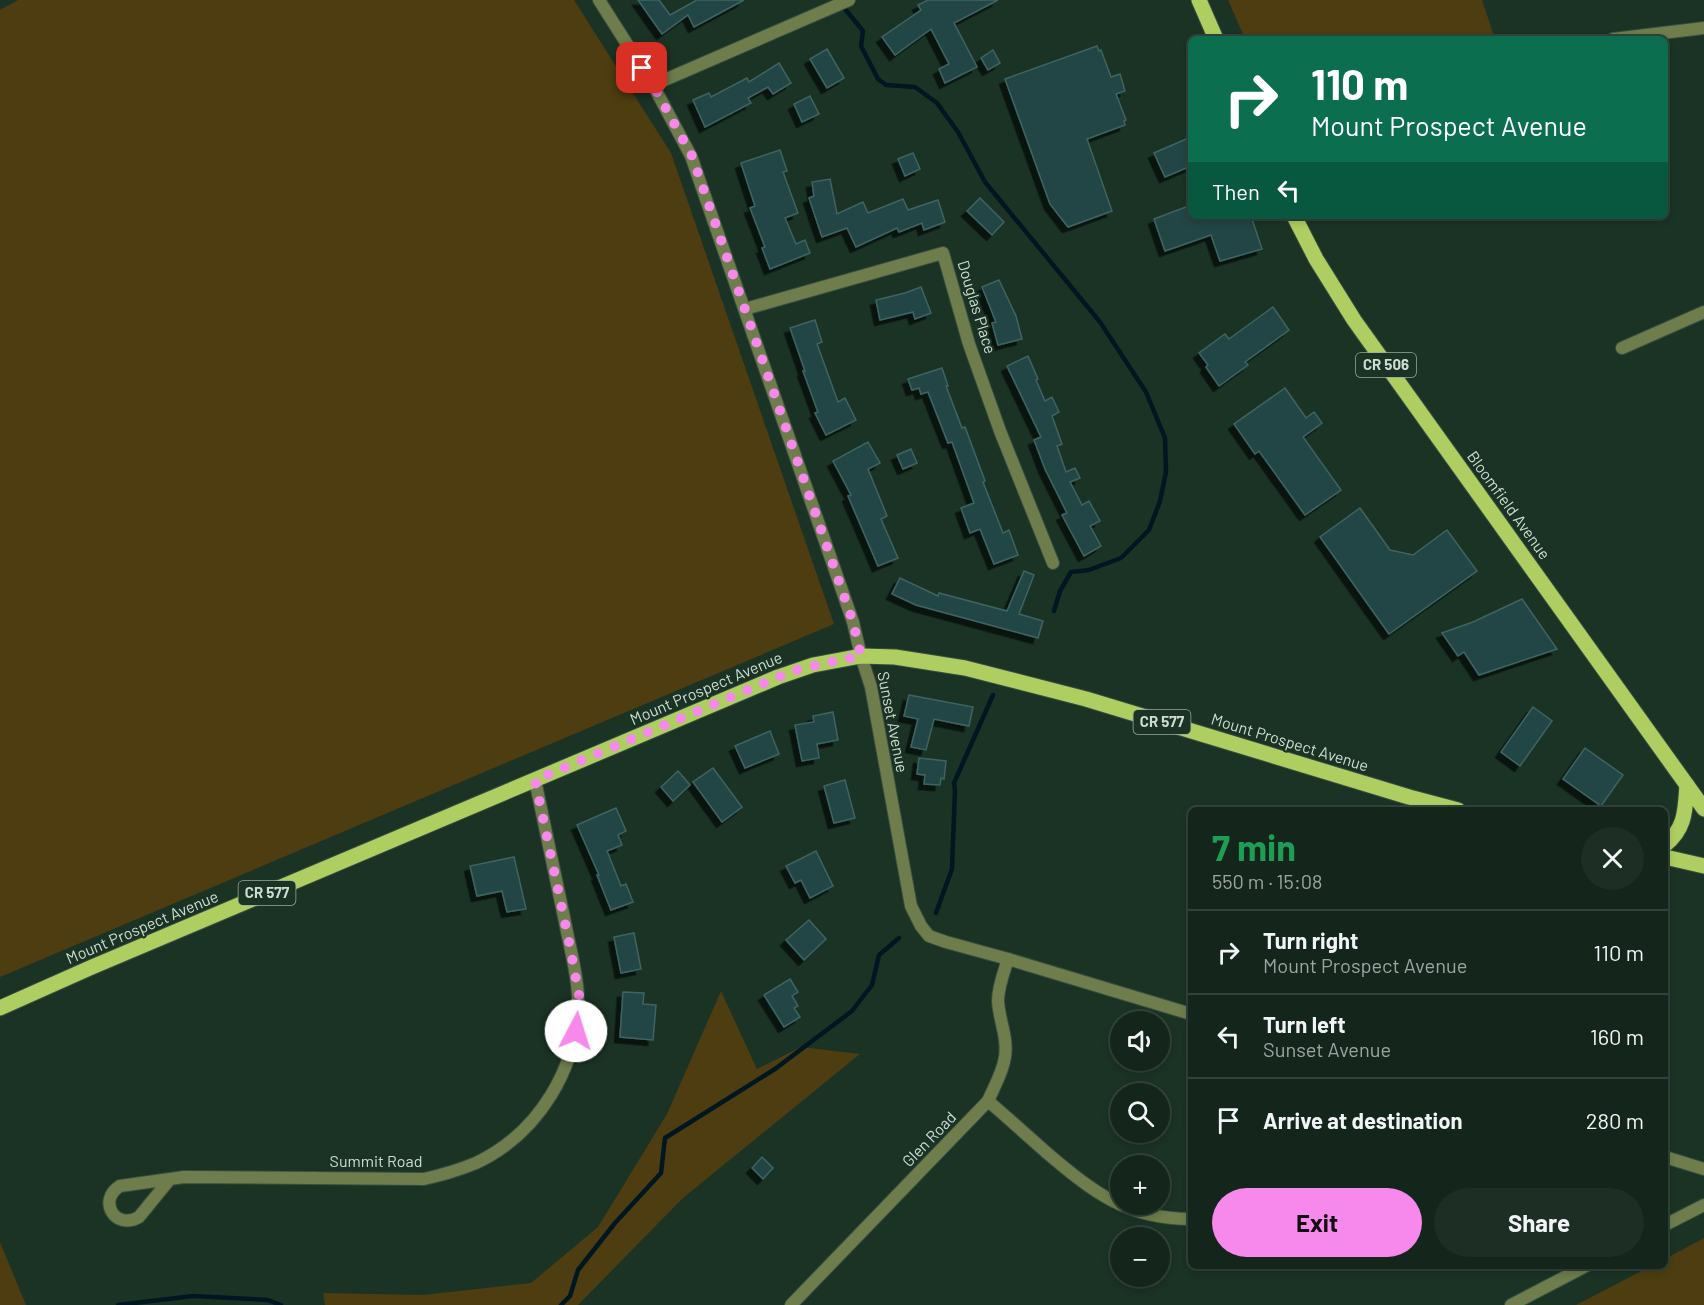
<!DOCTYPE html>
<meta charset="utf-8">
<style>
:root{--surface:#14261c;--page:#1d2e25;--text:#f1f3f6;--muted:#9da5a3;--line:#33433b;--accent:#f788ec}
body{margin:0;font-family:Barlow,sans-serif;background:var(--page);color:var(--text);height:100vh;display:flex;flex-direction:column;font-size:22px;white-space:nowrap}
*{box-sizing:border-box;margin:0}
p{font-size:20px;color:var(--muted)}
.icon{flex:none;width:33px;height:33px;fill:none;stroke:currentColor;stroke-width:2;stroke-linecap:round;stroke-linejoin:round}
.map{position:relative;flex:1;overflow:hidden}
.drawer{position:absolute;left:1188px;top:807px;width:480px;height:462px;display:flex;flex-direction:column;background:var(--surface);border-radius:9px;box-shadow:0 3px 9px #0003,0 0 0 2px var(--line)}
.drawer>*{flex:none}
.guide{position:absolute;left:1188px;top:36px;width:480px;height:183px;border-radius:9px;box-shadow:0 3px 9px #0003,0 0 0 2px var(--line);background:#0b6e4f;color:#fff;overflow:hidden}
.controls{position:absolute;left:1110px;top:1011px;display:grid;gap:12px}
.controls a{display:grid;place-items:center;width:60px;height:60px;border-radius:50%;background:var(--surface);box-shadow:0 3px 9px #0003,0 0 0 2px var(--line);font-size:30px}
.pin{position:absolute;display:grid;place-items:center;width:51px;height:51px;color:#fff;margin:-26px;border-radius:12px;box-shadow:0 3px 9px #0006}
.me{position:absolute;width:66px;margin:-33px;rotate:5deg;stroke-linejoin:round;filter:drop-shadow(0 0 4px #0008)}
.turn{display:flex;align-items:center;gap:21px;height:126px;padding:0 24px;font-size:27px}
.turn .icon{width:78px;height:78px;stroke-width:2.5}
.turn b{display:block;font-size:42px;line-height:51px}
.then{display:flex;align-items:center;height:57px;padding:0 24px;background:#0003;gap:12px;font-size:22px}
.round{display:grid;place-items:center;flex:none;width:63px;height:63px;border-radius:32px;background:var(--page)}
.headline{display:flex;align-items:center;justify-content:space-between;height:102px;padding:0 24px}
h1{font-size:36px;font-weight:700;line-height:45px;color:#1e9e55}
.action{display:flex;gap:12px;margin-top:auto;padding:12px 24px}
.action a{flex:1;height:69px;border-radius:36px;background:var(--accent);color:#111;font-size:24px;font-weight:700;line-height:69px;text-align:center}
.action a+a{background:var(--page);color:var(--text)}
ul{padding:0;list-style:none}
li{display:flex;align-items:center;gap:18px;height:84px;padding:0 24px;border-top:2px solid var(--line)}
li div{flex:1}
li b{display:block;font-size:22px}
li em{font-style:normal}
.map>svg:first-child{display:block}
.green{fill:#4d3d10}
.lines{fill:none;stroke-linecap:round;stroke-linejoin:round}
.stream{stroke:#001722;stroke-width:4.5}
.building{fill:#214544;stroke:#3f6462;stroke-width:1.5;filter:url(#shadow)}
.minor-casing{stroke:#374e41;stroke-width:14}
.primary-casing{stroke:#374e41;stroke-width:17}
.minor{stroke:#6e7d4b;stroke-width:12}
.primary{stroke:#afce61;stroke-width:15}
.route{stroke:#f788ec;stroke-width:10;stroke-dasharray:0 18}
.labels{text-anchor:middle;stroke-width:4.5;stroke-linejoin:round;paint-order:stroke}
.shield{fill:#1a3325;stroke:#98aa9f;stroke-width:1.5}
.shield-label{font-size:15px;font-weight:bold;fill:#ceddd3}
.street-label{font-size:16px;fill:#ceddd3;stroke:#1a3325}
</style>
<div class="map">
<svg width="1704" height="1305" viewBox="0 0 1704 1305">
<defs>
<filter id="shadow"><feDropShadow dx="-5.5" dy="5.5" stdDeviation="0" flood-color="#0009"/></filter>
</defs>
<rect width="100%" height="100%" fill="#1a3325"/>
<g class="green">
<path d="M18,0H574L671,153L834,624L0,977V10Z"/>
<path d="M1228,0H1482L1495,39H1245Z"/>
<path d="M721,991L757,1069L801,1047L860,1054L683,1198L578,1305H325L323,1293L423,1295L531,1283L598,1227L667,1114Z"/>
<path d="M1704,1238V1305H1576L1651,1266H1665V1259Z"/>
<path d="M0,1242L26,1305H0Z"/>
</g>
<g class="lines">
<g class="stream">
<path d="M841,4L863,31L861,46L878,79L886,85L915,87L937,103L958,132L985,182L1100,322L1146,392L1165,438L1166,472L1160,501L1149,530L1121,558L1089,570L1071,572L1060,591L1054,611"/>
<path d="M936,913L952,869L955,790L954,783L993,695"/>
<path d="M118,1305L193,1296L268,1300L281,1305"/>
<path d="M561,1305L570,1296L578,1270L615,1223L661,1173L665,1138L775,1069L852,1011L872,985L879,955L899,938"/>
</g>
</g>
<g class="building">
<path d="M638,0H659L670,15L697,0H744L694,27L688,15L662,34Z"/>
<path d="M928,0H998L954,23L977,67L945,83L939,69L949,64L931,29L895,55L882,37L921,10L918,5Z"/>
<path d="M1097,46L1099,51L1101,50L1111,77L1120,74L1125,91L1116,94L1126,120L1124,121L1125,125L1087,139L1112,211L1068,227L1050,204L1005,79Z"/>
<path d="M827,49L844,78L827,88L810,59Z"/>
<path d="M993,50L1000,63L988,70L981,58Z"/>
<path d="M779,63L791,83L773,94L768,87L748,98L751,103L705,127L693,100L709,93L711,97L747,78L749,82Z"/>
<path d="M810,96L819,114L802,122L794,104Z"/>
<path d="M1191,137V166L1165,177L1154,153Z"/>
<path d="M780,150L787,171L783,172L798,213L785,218L796,244L805,240L810,253L770,269L762,248L765,247L750,208L755,206L741,163Z"/>
<path d="M913,153L920,169L905,176L898,159Z"/>
<path d="M830,179L837,214L863,202L868,213L903,199L908,210L938,200L945,222L924,230L922,223L899,232L897,228L856,247L847,228L822,237L809,198L814,196L812,182Z"/>
<path d="M980,198L1004,222L992,235L967,211Z"/>
<path d="M1191,205V216H1251L1262,249L1220,261L1211,235L1165,251L1154,219Z"/>
<path d="M999,280L1016,316L1022,339L998,345L992,323L996,322L982,287Z"/>
<path d="M921,287L931,313L915,319L913,312L880,320L876,300L905,293Z"/>
<path d="M1273,307L1289,330L1245,362L1248,365L1219,386L1206,367L1208,365L1199,353L1225,334L1229,339Z"/>
<path d="M815,320L822,342L817,344L838,402L845,398L856,420L826,435L815,413L818,412L803,371H805L790,328Z"/>
<path d="M1028,356L1038,379L1036,380L1045,401L1052,397L1059,412L1052,416L1062,444L1057,446L1066,472L1075,468L1080,478L1070,482L1082,505L1089,501L1100,521L1090,526L1101,546L1084,556L1062,515L1067,513L1045,469L1034,440L1041,437L1007,366Z"/>
<path d="M942,368L948,386H946L962,428L965,427L985,481L983,482L1003,533L1009,530L1018,555L994,564L980,529L970,533L961,508L974,503L952,442L948,443L928,392L921,394L919,388L912,390L908,379Z"/>
<path d="M1285,388L1306,418L1314,412L1322,423L1303,437L1341,490L1305,515L1259,451L1255,454L1234,424Z"/>
<path d="M868,442L880,463L868,469L887,516L881,519L898,558L878,566L848,496L851,495L833,461Z"/>
<path d="M911,449L917,463L903,469L897,455Z"/>
<path d="M1360,508L1390,550L1413,555L1447,530L1477,571L1389,634L1320,537Z"/>
<path d="M1024,571L1034,575L1019,614L1043,621L1038,638L916,605L892,594L900,578L938,596L939,593L1007,611Z"/>
<path d="M1522,599L1557,649L1479,675L1464,652L1458,656L1442,633L1473,622Z"/>
<path d="M909,695L973,707L969,726L934,719L926,750L911,747L918,719L904,716Z"/>
<path d="M1533,707L1552,721L1520,766L1501,752Z"/>
<path d="M833,712L838,740L817,744L819,758L802,761L795,725L814,722L813,716Z"/>
<path d="M770,731L779,754L745,768L735,746Z"/>
<path d="M1585,748L1623,775L1601,806L1563,779Z"/>
<path d="M919,758L946,761L944,779L941,778L940,785L924,784L925,775L917,774Z"/>
<path d="M713,768L742,807L722,822L693,782Z"/>
<path d="M678,771L690,785L673,801L661,787Z"/>
<path d="M845,780L855,818L834,823L824,786Z"/>
<path d="M616,808L626,831L618,835L622,845L607,851L621,886L626,884L633,902L611,910L597,875H599L577,825Z"/>
<path d="M816,851L833,886L810,898L801,880L795,883L786,866Z"/>
<path d="M514,857L526,909L507,912L502,891L477,896L470,866Z"/>
<path d="M809,920L826,939L804,960L786,940Z"/>
<path d="M634,933L641,969L621,973L614,937Z"/>
<path d="M790,979L798,992L792,996L798,1006L794,1008L800,1017L784,1027L764,995Z"/>
<path d="M623,992L644,993L643,1004L656,1005L653,1040L620,1037Z"/>
<path d="M762,1157L773,1168L763,1179L752,1168Z"/>
</g>
<g class="lines">
<g class="minor-casing">
<g id="minor">
<path d="M599,0L653,85L691,156L853,622L861,656L871,687L911,906L921,926L929,936L946,942L1008,959L1191,1014"/>
<path d="M1613,39L1704,28"/>
<path d="M653,85L849,0"/>
<path d="M745,309L943,253L969,344L1000,431L1053,563"/>
<path d="M1622,348L1704,312"/>
<path d="M988,1101C1008,1118 1028,1136 1047,1153C1093,1192 1127,1219 1191,1219"/>
<path d="M1665,1157L1704,1169"/>
<path d="M170,1179L139,1217C115,1231 97,1200 120,1186L184,1177L424,1179C442,1175 459,1170 476,1163C539,1133 579,1067 578,998C578,976 569,944 565,922C555,875 545,827 535,780"/>
<path d="M1665,1225L1704,1205"/>
<path d="M791,1305L988,1101C994,1087 1003,1072 1005,1057C1008,1037 999,1020 998,1001C998,987 1004,972 1008,959"/>
<path d="M1511,1305L1586,1266"/>
</g>
</g>
<g class="primary-casing">
<g id="primary">
<path d="M1199,0L1216,39"/>
<path d="M1294,216L1316,259L1354,320L1704,809"/>
<path d="M1665,845C1686,828 1685,810 1687,785"/>
<path d="M1665,857L1704,866"/>
<path d="M0,1008L92,967L778,677L813,665L861,656L895,657L965,668L1086,699L1409,797L1458,810"/>
</g>
</g>
<use href="#minor" class="minor"/>
<use href="#primary" class="primary"/>
</g>
<g class="lines">
<path class="route" d="M576,1031L579,995L569,942L535,780L793,671L835,661L861,656L853,622L692,156L653,85L642,68"/>
</g>
<g class="labels">
<g class="shield">
<rect x="1356" y="353" width="60" height="24" rx="4.5"/>
<rect x="1133.5" y="710" width="57" height="24" rx="4.5"/>
<rect x="238.5" y="881" width="57" height="24" rx="4.5"/>
</g>
<g class="shield-label">
<text x="1386" y="370">CR 506</text>
<text x="1162" y="727">CR 577</text>
<text x="267" y="898">CR 577</text>
</g>
<g class="street-label">
<text transform="translate(977 307) rotate(73)" y="6">Douglas Place</text>
<text transform="translate(1509 505) rotate(54)" y="6">Bloomfield Avenue</text>
<text transform="translate(706 688) rotate(-23)" y="6">Mount Prospect Avenue</text>
<text transform="translate(893 722) rotate(79)" y="6">Sunset Avenue</text>
<text transform="translate(1290 742) rotate(17)" y="6">Mount Prospect Avenue</text>
<text transform="translate(142 927) rotate(-23)" y="6">Mount Prospect Avenue</text>
<text transform="translate(929 1139) rotate(-46)" y="6">Glen Road</text>
<text x="376" y="1167">Summit Road</text>
</g>
</g>
</svg>
<div class="controls">
<a><svg class="icon" aria-label="sound" viewBox="0 0 24 24"><path d="M4 9h4l5-4v14l-5-4H4zM17 9q2 3 0 6"/></svg></a>
<a><svg class="icon" aria-label="search" viewBox="0 0 24 24"><circle cx="10" cy="10" r="6"/><path d="M15 15l6 6"/></svg></a>
<a>+</a>
<a>−</a>
</div>
<div class="pin" style="left:642px;top:68px;background:#d93025"><svg class="icon" aria-label="arrive" viewBox="0 0 24 24"><path d="M6 21V4h12l-3 4 3 4H6"/></svg></div>
<svg class="me" style="left:576px;top:1031px" viewBox="-20 -20 40 40"><circle r="19" fill="#fff"/><path d="M0-13L10 11 0 6-10 11z" fill="#f788ec"/></svg>
<div class="guide">
<div class="turn"><svg class="icon" aria-label="right" viewBox="0 0 24 24"><path d="M7 20v-9h11M14 6l5 5-5 5"/></svg><div><b>110 m</b>Mount Prospect Avenue</div></div>
<div class="then">Then<svg class="icon" aria-label="left" viewBox="0 0 24 24"><path d="M17 20v-9H6M10 6l-5 5 5 5"/></svg></div>
</div>
<section class="drawer">
<div class="headline"><div><h1>7 min</h1><p>550 m · 15:08</p></div><a class="round"><svg class="icon" aria-label="close" viewBox="0 0 24 24"><path d="M6 6l12 12M18 6L6 18"/></svg></a></div>
<ul>
<li><svg class="icon" aria-label="right" viewBox="0 0 24 24"><path d="M7 20v-9h11M14 6l5 5-5 5"/></svg><div><b>Turn right</b><p>Mount Prospect Avenue</p></div><em>110 m</em></li>
<li><svg class="icon" aria-label="left" viewBox="0 0 24 24"><path d="M17 20v-9H6M10 6l-5 5 5 5"/></svg><div><b>Turn left</b><p>Sunset Avenue</p></div><em>160 m</em></li>
<li><svg class="icon" aria-label="arrive" viewBox="0 0 24 24"><path d="M6 21V4h12l-3 4 3 4H6"/></svg><div><b>Arrive at destination</b></div><em>280 m</em></li>
</ul>
<div class="action"><a>Exit</a><a>Share</a></div>
</section>
</div>
